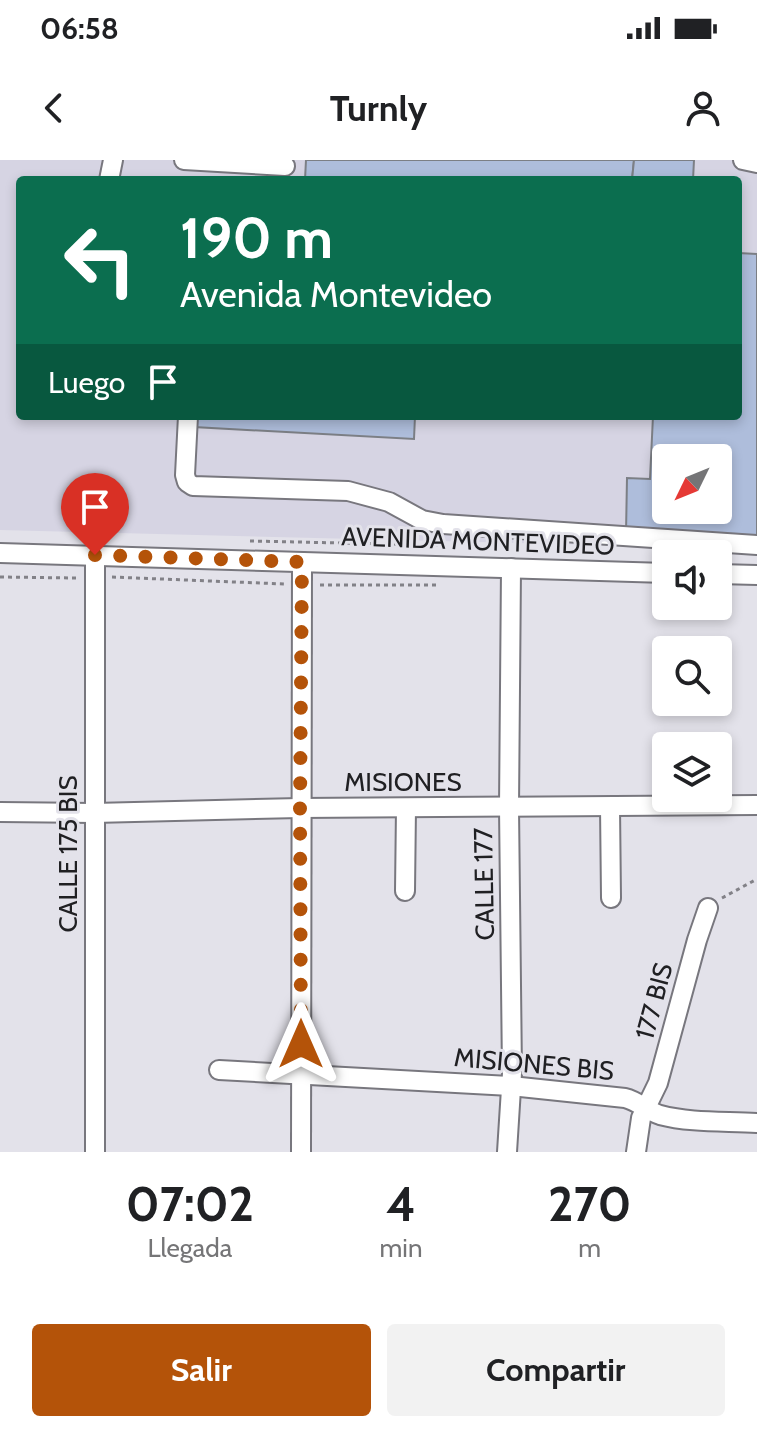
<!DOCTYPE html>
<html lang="es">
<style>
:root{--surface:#fff;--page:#f2f2f2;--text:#202124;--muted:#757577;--accent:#b45309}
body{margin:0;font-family:Cabin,sans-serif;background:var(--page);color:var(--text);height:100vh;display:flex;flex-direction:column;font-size:30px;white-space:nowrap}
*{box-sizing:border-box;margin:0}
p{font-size:26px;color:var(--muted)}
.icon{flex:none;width:44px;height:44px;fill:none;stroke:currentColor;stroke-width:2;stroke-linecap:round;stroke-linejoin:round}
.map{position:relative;height:992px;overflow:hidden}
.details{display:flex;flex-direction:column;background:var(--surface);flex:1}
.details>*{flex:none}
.banner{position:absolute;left:16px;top:16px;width:726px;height:244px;border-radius:8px;box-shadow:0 4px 12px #0003;background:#0b6e4f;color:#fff;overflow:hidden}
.needle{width:52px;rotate:227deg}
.tools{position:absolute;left:652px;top:284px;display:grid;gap:16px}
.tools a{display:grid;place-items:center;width:80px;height:80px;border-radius:8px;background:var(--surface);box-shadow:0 4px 12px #0003;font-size:40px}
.pin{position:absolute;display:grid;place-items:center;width:68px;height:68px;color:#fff;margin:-82px -34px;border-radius:50% 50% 50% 0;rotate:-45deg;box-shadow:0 0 8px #0007}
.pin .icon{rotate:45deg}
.me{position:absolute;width:88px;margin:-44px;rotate:0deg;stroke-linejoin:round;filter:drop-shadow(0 0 6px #0008)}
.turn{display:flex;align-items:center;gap:28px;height:168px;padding:0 32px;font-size:36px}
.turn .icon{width:104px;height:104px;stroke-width:2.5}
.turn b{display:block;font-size:56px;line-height:68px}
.then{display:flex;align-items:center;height:76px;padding:0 32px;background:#0003;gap:16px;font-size:30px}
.eta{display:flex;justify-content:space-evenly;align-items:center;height:136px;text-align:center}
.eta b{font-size:48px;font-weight:700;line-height:56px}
.action{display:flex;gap:16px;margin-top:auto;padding:16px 32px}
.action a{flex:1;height:92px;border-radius:8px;background:var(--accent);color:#fff;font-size:32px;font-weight:700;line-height:92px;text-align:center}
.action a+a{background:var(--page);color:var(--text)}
.status{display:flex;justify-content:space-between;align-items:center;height:56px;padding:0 40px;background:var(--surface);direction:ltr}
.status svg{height:22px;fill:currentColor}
header{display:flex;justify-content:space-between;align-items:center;height:104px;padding:0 32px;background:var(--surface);font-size:36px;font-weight:700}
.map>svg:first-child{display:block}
.built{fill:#d6d4e3;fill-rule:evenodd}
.building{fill:#aebddb;stroke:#7c7f85;stroke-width:2;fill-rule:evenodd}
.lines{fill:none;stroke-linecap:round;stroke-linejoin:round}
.minor-casing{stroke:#78777e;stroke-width:22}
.path{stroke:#828187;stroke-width:3;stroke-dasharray:4 4;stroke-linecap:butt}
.minor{stroke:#fff;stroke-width:18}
.route{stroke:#b45309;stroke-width:14;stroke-dasharray:0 25.2}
.labels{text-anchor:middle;stroke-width:6;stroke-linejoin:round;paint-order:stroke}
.street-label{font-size:26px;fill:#202023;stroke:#e3e2ea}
</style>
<div class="status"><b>06:58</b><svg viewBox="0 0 49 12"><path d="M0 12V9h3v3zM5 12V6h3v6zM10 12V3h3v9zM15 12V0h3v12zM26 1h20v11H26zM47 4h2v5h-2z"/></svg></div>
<header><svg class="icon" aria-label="back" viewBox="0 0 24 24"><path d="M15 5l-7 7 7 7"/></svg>Turnly<svg class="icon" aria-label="person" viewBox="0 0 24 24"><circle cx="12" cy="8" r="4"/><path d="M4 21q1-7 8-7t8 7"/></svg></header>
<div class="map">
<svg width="757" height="992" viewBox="0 0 757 992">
<rect width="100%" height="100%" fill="#e3e2ea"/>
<path class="built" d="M0,0H757V389L0,370ZM20,20H738V256H20ZM666,298H718V350H666Z"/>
<g class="building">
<path d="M306,0H634L632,20H305Z"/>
<path d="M634,0H694L693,20H632Z"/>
<path d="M738,93L757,94V379L626,373L627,318L650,319L653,256H738ZM666,298H718V350H666Z"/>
<path d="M194,256H415L414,279L194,267Z"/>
</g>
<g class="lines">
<g class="minor-casing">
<g id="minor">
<path d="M184,0L285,6"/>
<path d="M743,0L757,3"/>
<path d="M109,20L113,0"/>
<path d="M188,256L185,315L187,322L193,326L348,331L389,342L422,360L443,364L757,385"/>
<path d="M0,393L666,413"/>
<path d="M718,414L757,415"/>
<path d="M610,647L611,738"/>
<path d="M0,652L94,653L300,648L757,645"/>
<path d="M405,731L406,648"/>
<path d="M219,910L511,926L625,938C638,941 647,951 660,955C690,963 726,961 757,963"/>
<path d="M95,992V395"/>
<path d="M301,992L302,402"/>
<path d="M507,992L512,913L509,648L511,408"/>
<path d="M636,992L641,958L658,923L697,780L708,748"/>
</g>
</g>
<g class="path">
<path d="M250,381L436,385L446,387"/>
<path d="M485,388L501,387"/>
<path d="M0,417L76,418"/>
<path d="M112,417L284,424"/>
<path d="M320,425H436"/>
<path d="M722,738L757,719"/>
</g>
<use href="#minor" class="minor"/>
</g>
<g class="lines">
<path class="route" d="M95,395L302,402L300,648L301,884"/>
</g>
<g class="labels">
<g class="street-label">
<text transform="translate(478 381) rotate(2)" y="9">AVENIDA MONTEVIDEO</text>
<text x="403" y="631">MISIONES</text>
<text transform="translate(68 694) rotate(-90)" y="9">CALLE 175 BIS</text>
<text transform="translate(484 724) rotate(-91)" y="9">CALLE 177</text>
<text transform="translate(654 841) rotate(-75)" y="9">177 BIS</text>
<text transform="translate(534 904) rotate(5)" y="9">MISIONES BIS</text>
</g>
</g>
</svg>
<div class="tools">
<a><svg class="needle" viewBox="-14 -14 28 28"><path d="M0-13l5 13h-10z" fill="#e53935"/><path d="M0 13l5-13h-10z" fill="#757577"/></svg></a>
<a><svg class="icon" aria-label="sound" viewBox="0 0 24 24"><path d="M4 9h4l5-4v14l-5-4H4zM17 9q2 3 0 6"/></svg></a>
<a><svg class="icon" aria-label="search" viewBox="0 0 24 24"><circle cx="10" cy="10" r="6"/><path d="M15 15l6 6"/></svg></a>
<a><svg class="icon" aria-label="layers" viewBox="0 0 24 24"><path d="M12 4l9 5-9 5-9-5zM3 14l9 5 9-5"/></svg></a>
</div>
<div class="pin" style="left:95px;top:395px;background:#d93025"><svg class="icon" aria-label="arrive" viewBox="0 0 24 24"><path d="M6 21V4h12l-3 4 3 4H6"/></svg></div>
<svg class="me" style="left:301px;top:884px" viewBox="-20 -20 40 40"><path d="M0-17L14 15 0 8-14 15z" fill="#b45309" stroke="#fff" stroke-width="4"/></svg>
<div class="banner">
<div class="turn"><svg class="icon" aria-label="left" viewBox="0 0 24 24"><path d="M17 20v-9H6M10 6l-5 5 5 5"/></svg><div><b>190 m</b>Avenida Montevideo</div></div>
<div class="then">Luego<svg class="icon" aria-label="arrive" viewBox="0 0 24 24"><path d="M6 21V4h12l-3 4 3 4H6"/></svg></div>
</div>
</div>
<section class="details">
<div class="eta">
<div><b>07:02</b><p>Llegada</p></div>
<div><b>4</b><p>min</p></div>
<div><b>270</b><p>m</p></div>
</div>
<div class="action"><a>Salir</a><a>Compartir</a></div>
</section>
